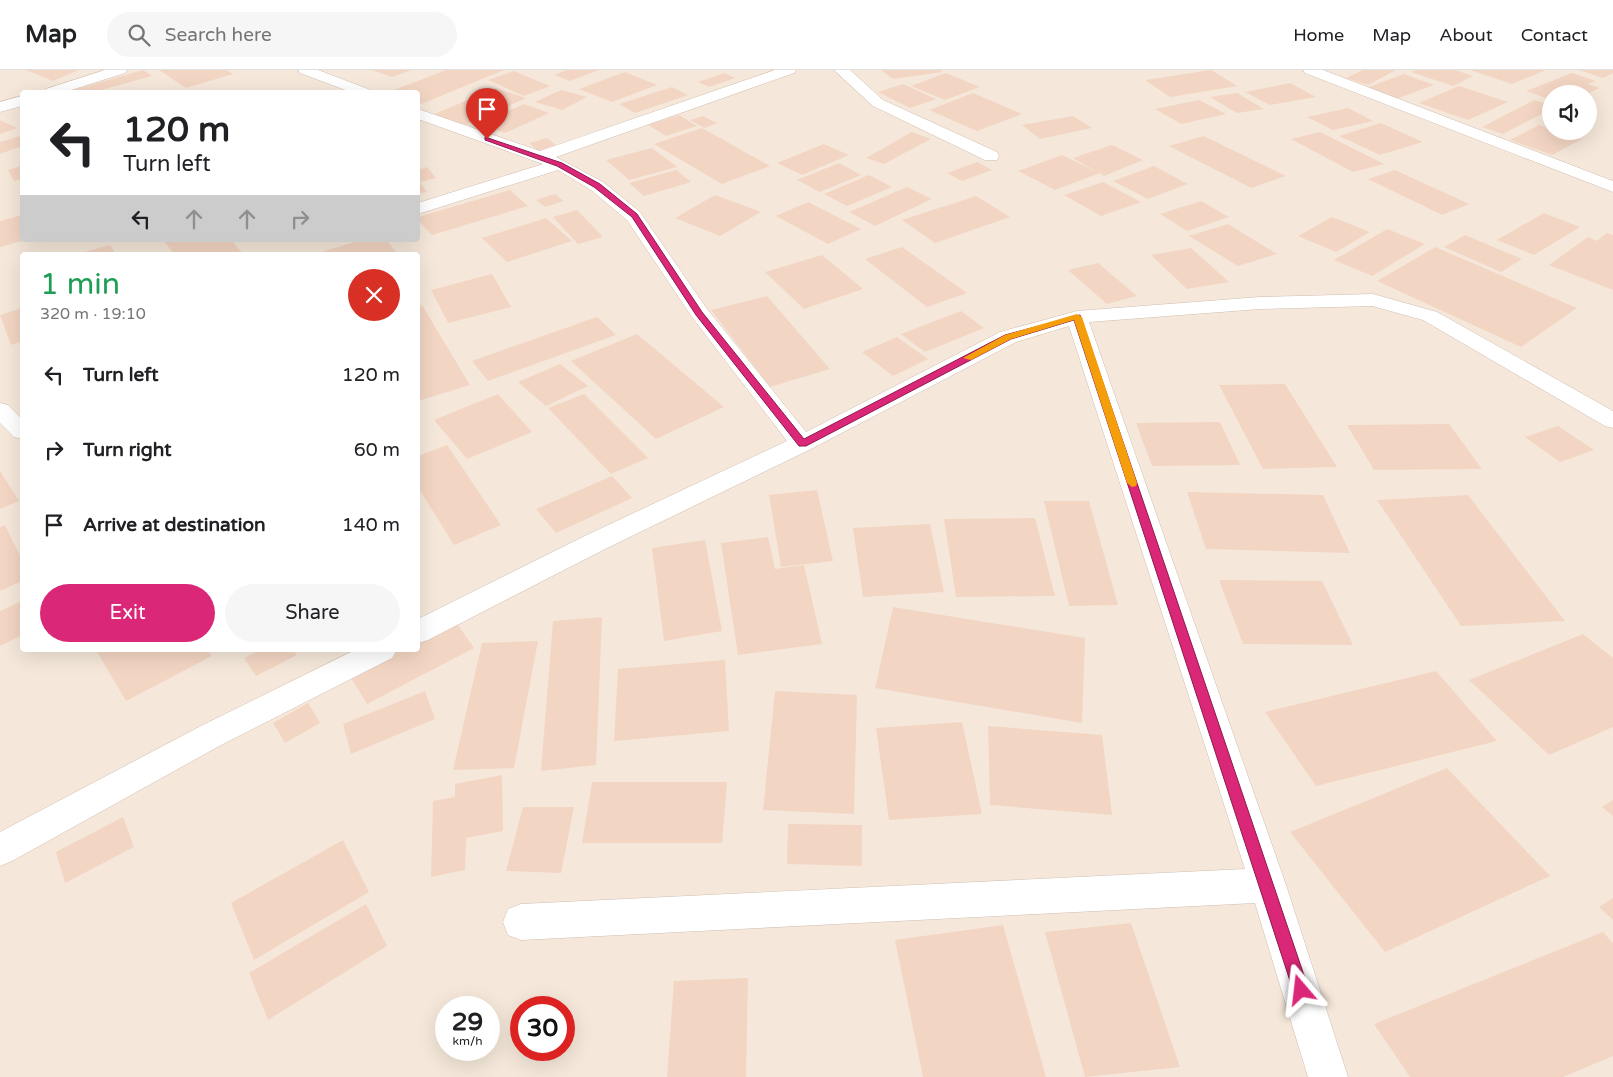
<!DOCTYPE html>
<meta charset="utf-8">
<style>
:root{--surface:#fff;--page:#f6f6f6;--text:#202124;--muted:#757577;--line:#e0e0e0;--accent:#db2777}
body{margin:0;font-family:"Varela Round",sans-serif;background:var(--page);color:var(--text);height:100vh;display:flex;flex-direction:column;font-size:19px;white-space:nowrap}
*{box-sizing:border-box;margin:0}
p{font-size:16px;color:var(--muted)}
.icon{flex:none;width:28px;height:28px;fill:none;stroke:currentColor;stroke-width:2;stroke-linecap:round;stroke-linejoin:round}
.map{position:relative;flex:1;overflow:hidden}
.sheet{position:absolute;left:20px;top:182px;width:400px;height:400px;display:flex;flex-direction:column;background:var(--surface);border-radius:5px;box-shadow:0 5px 20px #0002}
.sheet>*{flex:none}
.banner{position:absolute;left:20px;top:20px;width:400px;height:152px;border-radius:5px;box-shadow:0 5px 20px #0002;background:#fff;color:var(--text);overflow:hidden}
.fabs{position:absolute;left:1542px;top:15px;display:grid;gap:10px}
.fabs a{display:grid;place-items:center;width:55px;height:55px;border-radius:50%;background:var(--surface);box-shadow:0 5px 20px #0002;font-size:25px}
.speed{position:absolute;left:435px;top:926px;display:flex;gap:10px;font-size:25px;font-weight:700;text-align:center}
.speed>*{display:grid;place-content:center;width:65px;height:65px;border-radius:50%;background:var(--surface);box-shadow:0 5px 20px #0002;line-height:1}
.speed small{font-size:12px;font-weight:400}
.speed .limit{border:8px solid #d22;background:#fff;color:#111}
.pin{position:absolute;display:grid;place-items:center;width:42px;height:42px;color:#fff;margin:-51px -21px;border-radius:50% 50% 50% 0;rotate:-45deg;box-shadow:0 0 5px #0007}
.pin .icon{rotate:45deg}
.me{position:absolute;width:55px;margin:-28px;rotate:343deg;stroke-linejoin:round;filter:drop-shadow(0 0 4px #0008)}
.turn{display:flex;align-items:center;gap:18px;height:105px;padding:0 20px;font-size:22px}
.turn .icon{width:65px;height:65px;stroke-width:2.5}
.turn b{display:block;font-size:35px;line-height:42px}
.lanes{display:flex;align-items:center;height:48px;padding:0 20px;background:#0003;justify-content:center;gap:25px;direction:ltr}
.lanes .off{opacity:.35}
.round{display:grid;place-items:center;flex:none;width:52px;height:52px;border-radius:26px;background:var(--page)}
.head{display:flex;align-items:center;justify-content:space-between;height:85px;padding:0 20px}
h1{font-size:30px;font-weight:600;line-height:38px;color:#1e9e55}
.action{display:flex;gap:10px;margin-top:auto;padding:10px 20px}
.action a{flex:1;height:58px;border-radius:30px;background:var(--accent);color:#fff;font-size:20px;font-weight:600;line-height:58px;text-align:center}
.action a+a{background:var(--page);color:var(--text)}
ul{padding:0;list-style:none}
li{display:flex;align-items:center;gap:15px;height:75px;padding:0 20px}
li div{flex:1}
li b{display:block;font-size:19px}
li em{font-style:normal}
header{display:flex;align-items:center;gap:30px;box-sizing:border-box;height:70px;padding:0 25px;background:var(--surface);border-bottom:1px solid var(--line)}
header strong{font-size:24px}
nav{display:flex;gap:28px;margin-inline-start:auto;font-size:18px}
.search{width:350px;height:45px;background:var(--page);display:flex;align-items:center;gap:12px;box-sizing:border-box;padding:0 18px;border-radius:28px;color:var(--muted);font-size:19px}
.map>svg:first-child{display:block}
.residential{fill:#f5e8da;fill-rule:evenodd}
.building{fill:#f3d5c3}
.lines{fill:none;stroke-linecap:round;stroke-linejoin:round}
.minor-casing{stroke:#d1beb0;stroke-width:1}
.minor{fill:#fff;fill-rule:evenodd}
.route{fill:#db2777;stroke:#8e194d}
.slow{fill:#f59e0b}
</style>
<header>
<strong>Map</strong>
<div class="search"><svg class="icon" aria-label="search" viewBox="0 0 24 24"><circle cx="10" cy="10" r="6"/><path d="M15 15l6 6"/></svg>Search here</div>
<nav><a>Home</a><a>Map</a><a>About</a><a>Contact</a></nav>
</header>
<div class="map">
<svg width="1613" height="1007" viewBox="0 0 1613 1007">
<rect width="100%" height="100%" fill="#fdf6ec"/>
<path class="residential" d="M0,0H1613V1007H0ZM22,22H418V170H22ZM1551,24H1589V61H1551ZM22,185H418V580H22ZM446,938H489V980H446ZM521,938H564V980H521Z"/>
<g class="building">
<path d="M26,0H79L53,11Z"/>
<path d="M143,0L152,6L94,22H67Z"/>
<path d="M159,0H226L233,4L186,18Z"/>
<path d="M372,0H411L392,7Z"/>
<path d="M446,0H504L421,34L418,33V22H389Z"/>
<path d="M567,0H599L570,11L554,5Z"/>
<path d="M881,0H940L942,2L893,9Z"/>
<path d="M1211,0L1237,16L1170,27L1145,10Z"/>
<path d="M1363,0H1396L1368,15L1346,8Z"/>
<path d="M1416,0H1455L1473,6L1453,16L1411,2Z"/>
<path d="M1470,0H1546L1512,14Z"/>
<path d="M1579,0H1613V3L1603,8Z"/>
<path d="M514,1L550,16L524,26L488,10Z"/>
<path d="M625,2L657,15L612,32L579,19Z"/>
<path d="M724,3L735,8L709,17L698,12Z"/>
<path d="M946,3L980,17L945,30L911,16Z"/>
<path d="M1572,3L1596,11L1588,14L1600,18L1586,24H1551V30L1526,21Z"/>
<path d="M1404,4L1434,15L1396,29L1366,18Z"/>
<path d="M1290,13L1316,27L1270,35L1245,22Z"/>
<path d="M903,14L936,29L910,38L878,22Z"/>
<path d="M1459,16L1508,32L1468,50L1419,33Z"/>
<path d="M672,17L688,25L635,43L619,34Z"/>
<path d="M496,18L526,28L463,56L432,45Z"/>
<path d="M561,20L587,27L562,40L535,32Z"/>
<path d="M973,23L1022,44L977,61L929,40Z"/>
<path d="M1237,23L1264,39L1237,43L1210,27Z"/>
<path d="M1199,30L1226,44L1181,54L1155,39Z"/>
<path d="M1534,30L1551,35V39L1503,64L1482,57Z"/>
<path d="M524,34L549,43L505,63L480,54Z"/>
<path d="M1348,38L1373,51L1333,60L1307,47Z"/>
<path d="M679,45L697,56L666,66L648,55Z"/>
<path d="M703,46L717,53L704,58L690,50Z"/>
<path d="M1073,46L1092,58L1040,69L1022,55Z"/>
<path d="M0,50L4,52L17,58L0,64Z"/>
<path d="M1381,53L1423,72L1380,85L1339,66Z"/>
<path d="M1539,55L1551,59V61L1582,69L1552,85L1510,70Z"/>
<path d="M702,58L770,96L722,114L654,74Z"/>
<path d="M912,62L931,69L884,94L866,88Z"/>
<path d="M1320,62L1384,94L1353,102L1291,69Z"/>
<path d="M20,66L22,67V76L0,84V72Z"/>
<path d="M1204,66L1286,106L1251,118L1169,76Z"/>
<path d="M547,68L556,75L538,81L529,73Z"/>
<path d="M824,74L849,85L802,105L777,93Z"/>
<path d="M1112,75L1143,90L1104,106L1100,103L1055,120L1018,101L1062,85L1097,102L1073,88Z"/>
<path d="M652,78L677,97L629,110L606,90Z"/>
<path d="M22,92V109L14,111L8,100L21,96L20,93Z"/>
<path d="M977,92L992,100L962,111L947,103Z"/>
<path d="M839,93L861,105L820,122L797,110Z"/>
<path d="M1154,96L1188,114L1148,129L1113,111Z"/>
<path d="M427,97L436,108L420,112L427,122L418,124V100Z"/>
<path d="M676,100L691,112L644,126L629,113Z"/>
<path d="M1395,100L1469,134L1442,145L1368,109Z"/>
<path d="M869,105L892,117L847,136L824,124Z"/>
<path d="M1103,112L1141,132L1101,146L1064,125Z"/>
<path d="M907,117L932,129L875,156L849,142Z"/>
<path d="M510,120L528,136L432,165L418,150V147Z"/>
<path d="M555,124L564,131L545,137L536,130Z"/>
<path d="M715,125L761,142L720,166L675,148Z"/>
<path d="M976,126L1010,147L935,173L902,150Z"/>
<path d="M1201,131L1229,147L1187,161L1160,144Z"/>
<path d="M808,132L861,159L828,174L776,146Z"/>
<path d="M577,140L603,167L578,174L553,147Z"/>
<path d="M1544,143L1580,157L1534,185L1497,170Z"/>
<path d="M22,145V171L0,177V151Z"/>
<path d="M1332,147L1370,162L1336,182L1298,166Z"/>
<path d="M546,148L572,171L507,192L482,168Z"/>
<path d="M1228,154L1277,184L1238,196L1189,166Z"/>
<path d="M1387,159L1425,174L1372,206L1334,190Z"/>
<path d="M1607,163L1613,165V220L1549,195L1588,167L1597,171Z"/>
<path d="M1465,165L1522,189L1501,202L1444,177Z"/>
<path d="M163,170H231L244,185H175Z"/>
<path d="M362,170H386L399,185H324L321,182Z"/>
<path d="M110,175L116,185H81L80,183Z"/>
<path d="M902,177L967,223L927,237L865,189Z"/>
<path d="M1435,177L1577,238L1521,277L1377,211Z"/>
<path d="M1191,178L1229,212L1187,219L1151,185Z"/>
<path d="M822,185L863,219L804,239L765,202Z"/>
<path d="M1098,193L1137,226L1107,234L1068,200Z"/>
<path d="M492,204L511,237L448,253L431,220Z"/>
<path d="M767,226L830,299L770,317L711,240Z"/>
<path d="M422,235L470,315L418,331V237Z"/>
<path d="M22,238V271L11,275L0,245Z"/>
<path d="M961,241L984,258L925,282L901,264Z"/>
<path d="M597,247L616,265L488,311L472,291Z"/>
<path d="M637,264L724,337L656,369L571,291Z"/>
<path d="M897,267L928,289L893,306L862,282Z"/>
<path d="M560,294L588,316L546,336L518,312Z"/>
<path d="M1285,314L1337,397L1263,399L1219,315Z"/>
<path d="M498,324L532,362L467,389L434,350Z"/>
<path d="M584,324L648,388L611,404L548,338Z"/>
<path d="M1220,352L1240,395L1152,396L1136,353Z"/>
<path d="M1449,354L1482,399L1374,400L1347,355Z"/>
<path d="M1558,356L1594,380L1560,392L1525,367Z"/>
<path d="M447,375L501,455L454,475L418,417V386Z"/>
<path d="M0,401L19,431L0,439Z"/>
<path d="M612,406L632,428L556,463L536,439Z"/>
<path d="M817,420L833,491L781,497L769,425Z"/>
<path d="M1187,422L1323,425L1350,483L1206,479Z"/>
<path d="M1468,425L1565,551L1461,556L1377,430Z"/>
<path d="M1044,431H1089L1118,535L1069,536Z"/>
<path d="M1035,448L1055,526L956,527L944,449Z"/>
<path d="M930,454L944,522L863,527L853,458Z"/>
<path d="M5,455L22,490V511L0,521V457Z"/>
<path d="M768,467L775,499L804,495L822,574L738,585L721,473Z"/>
<path d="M705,470L722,561L664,571L652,478Z"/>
<path d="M1219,510L1322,511L1353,575L1243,574Z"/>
<path d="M22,531V565L0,576V541Z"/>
<path d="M893,537L1085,568L1082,653L875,618Z"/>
<path d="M602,547L596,695L541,701L553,551Z"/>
<path d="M455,551L474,578L367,634L350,606L400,580H418V571Z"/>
<path d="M1583,564L1613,588V657L1549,685L1469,610Z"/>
<path d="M538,571L514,698L453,700L482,573Z"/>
<path d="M96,580H208L212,586L126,631Z"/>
<path d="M260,580H293L297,585L256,606L244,588Z"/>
<path d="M725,590L729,661L614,671L618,599Z"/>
<path d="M1436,601L1497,671L1316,716L1265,642Z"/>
<path d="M425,621L435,649L351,684L343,654Z"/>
<path d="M775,621L857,625L854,744L763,740Z"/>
<path d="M308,633L320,653L285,673L273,653Z"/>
<path d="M962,652L982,744L889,750L876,658Z"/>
<path d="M988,656L1102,665L1112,745L990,735Z"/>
<path d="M1447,698L1550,806L1385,882L1290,762Z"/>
<path d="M502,705L503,761L466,768L465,800L431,807L433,731L455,727V714Z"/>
<path d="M592,712H727L722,773H582Z"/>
<path d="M1613,730V746L1602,737Z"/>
<path d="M523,737H574L561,803L506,801Z"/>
<path d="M123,747L134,777L65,813L56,782Z"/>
<path d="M788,754L862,755V796L787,794Z"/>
<path d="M343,770L369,822L254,890L231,833Z"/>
<path d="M1613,828V850L1599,837Z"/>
<path d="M366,834L387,876L268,950L249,903Z"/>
<path d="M1131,853L1180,997L1085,1007L1045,862Z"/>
<path d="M1003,855L1046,1007H923L895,870Z"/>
<path d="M1603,862L1613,873V986L1563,1007H1410L1374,954Z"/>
<path d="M748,908L746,1007H667L674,911Z"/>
</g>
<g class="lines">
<g class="minor-casing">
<g id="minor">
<path d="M105,0H127L125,3L65,22H44L46,19Z"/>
<path d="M298,0H318L368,19L370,22H351L300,3Z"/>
<path d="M775,0H796L794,3L556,87L603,112L640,142L707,239L806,362L1000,262L1077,241L1260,227L1373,224L1437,242L1613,341V358L1605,356L1423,250L1372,236L1260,239L1089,252L1286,815L1348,1007H1308L1255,833L521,870L508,865L503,852L508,839L521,834L1245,799L1069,256L1016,272L811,379L605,479L428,570L418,573V549L587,465L787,371L692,247L627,150L591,120L558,100L418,144V133L543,94L418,49V39L540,81Z"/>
<path d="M834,0H850L883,30L997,82L999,86L997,90H985L873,36Z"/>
<path d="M1303,0H1323L1613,111V122L1305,3Z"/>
<path d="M22,26V36L0,42V32Z"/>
<path d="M0,333L8,335L22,349V369L14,367L0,353Z"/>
<path d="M355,580H397L392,588L221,675L12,791L0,796V762L199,657Z"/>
</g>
</g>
<use href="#minor" class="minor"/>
</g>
<path class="route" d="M485,67L562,93L600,114L637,144L702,242L804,369L1005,265L1080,245L1309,920L1306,925L1301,928L1295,925L1293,920L1074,250L1011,269L806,376H799L696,245L632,147L594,117L557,96L485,70Z"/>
<path class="slow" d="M1077,244L1082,247L1137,413L1136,416L1132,417L1127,413L1074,250L1011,269L971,290L963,288L1005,265Z"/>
</svg>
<div class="fabs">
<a><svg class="icon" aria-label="sound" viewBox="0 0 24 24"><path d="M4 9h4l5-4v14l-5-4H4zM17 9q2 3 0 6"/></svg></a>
</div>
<div class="speed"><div>29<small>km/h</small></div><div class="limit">30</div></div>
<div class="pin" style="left:487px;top:69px;background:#d93025"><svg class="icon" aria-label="arrive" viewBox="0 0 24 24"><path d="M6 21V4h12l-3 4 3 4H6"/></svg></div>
<svg class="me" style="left:1301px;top:920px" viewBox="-20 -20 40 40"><path d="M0-17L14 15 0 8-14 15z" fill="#db2777" stroke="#fff" stroke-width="4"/></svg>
<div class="banner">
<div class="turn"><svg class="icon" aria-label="left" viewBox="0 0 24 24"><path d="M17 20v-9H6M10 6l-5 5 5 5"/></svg><div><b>120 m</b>Turn left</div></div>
<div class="lanes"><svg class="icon" aria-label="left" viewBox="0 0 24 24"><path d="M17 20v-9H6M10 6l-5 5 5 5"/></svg><svg class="icon off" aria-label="ahead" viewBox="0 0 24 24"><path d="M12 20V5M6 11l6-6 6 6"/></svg><svg class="icon off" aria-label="ahead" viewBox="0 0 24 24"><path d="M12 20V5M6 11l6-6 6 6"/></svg><svg class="icon off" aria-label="right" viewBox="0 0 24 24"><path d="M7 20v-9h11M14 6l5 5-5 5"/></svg></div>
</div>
<section class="sheet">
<div class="head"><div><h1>1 min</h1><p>320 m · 19:10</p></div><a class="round" style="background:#d93025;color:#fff"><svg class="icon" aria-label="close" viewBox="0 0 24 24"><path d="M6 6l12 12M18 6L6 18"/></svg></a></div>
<ul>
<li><svg class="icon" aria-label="left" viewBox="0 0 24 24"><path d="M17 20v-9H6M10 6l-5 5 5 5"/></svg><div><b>Turn left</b></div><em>120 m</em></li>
<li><svg class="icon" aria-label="right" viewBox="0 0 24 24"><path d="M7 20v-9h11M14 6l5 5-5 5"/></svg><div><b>Turn right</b></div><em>60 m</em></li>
<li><svg class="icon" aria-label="arrive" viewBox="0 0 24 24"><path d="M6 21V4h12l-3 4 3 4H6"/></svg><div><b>Arrive at destination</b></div><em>140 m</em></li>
</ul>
<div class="action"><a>Exit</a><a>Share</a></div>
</section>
</div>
